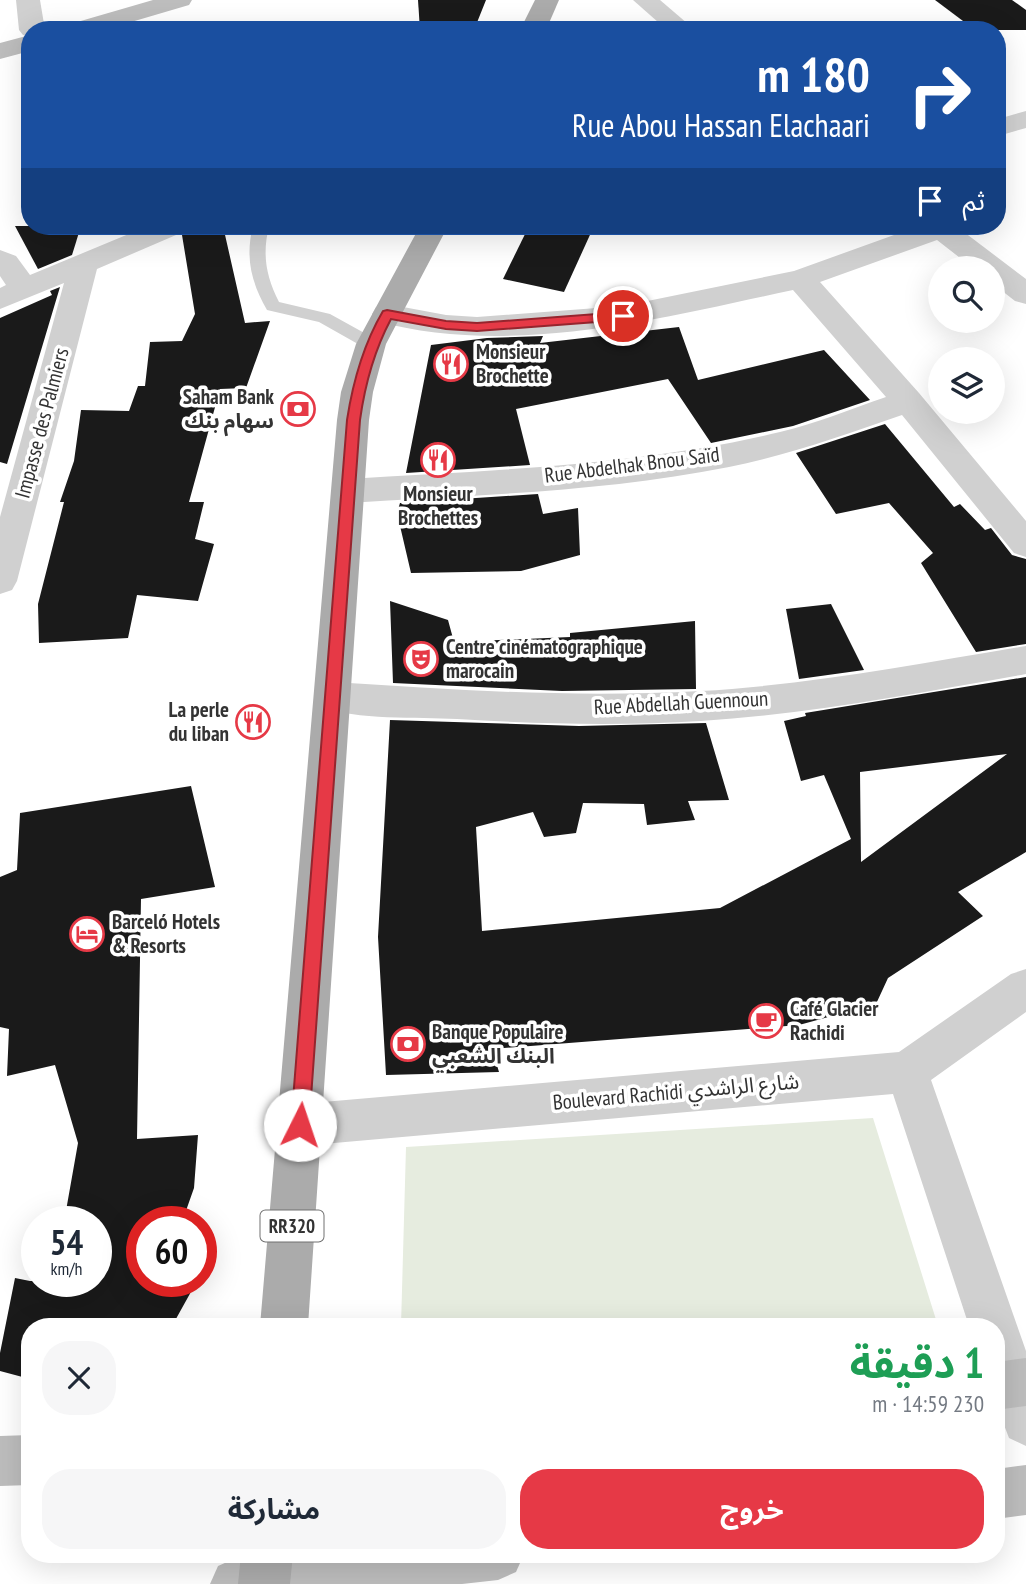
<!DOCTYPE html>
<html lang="ar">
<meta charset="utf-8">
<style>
:root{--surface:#fff;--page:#f6f6f7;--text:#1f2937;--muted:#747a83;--accent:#e63946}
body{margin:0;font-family:"PT Sans Narrow","Noto Sans Arabic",sans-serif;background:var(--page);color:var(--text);direction:rtl;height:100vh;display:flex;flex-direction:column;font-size:26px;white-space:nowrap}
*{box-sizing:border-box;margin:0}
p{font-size:23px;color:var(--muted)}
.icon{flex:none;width:38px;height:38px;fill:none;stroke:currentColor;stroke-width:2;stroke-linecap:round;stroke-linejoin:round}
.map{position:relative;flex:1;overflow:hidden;direction:ltr}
.details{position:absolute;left:21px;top:1318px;width:984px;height:245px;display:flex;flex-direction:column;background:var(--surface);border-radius:28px;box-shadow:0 7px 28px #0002;direction:rtl}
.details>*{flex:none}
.guide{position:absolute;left:21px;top:21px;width:985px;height:214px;border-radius:28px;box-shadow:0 7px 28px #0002;direction:rtl;background:#1a4fa0;color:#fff;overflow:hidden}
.controls{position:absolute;left:928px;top:256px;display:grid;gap:14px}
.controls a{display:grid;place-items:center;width:77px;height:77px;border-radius:50%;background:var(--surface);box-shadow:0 7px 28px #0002;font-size:35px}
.speed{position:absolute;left:21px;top:1206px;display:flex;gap:14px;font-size:35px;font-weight:700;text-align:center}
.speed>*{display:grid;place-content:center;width:91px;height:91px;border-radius:50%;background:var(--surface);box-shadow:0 7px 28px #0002;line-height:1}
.speed small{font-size:18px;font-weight:400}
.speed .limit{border:10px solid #d22;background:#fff;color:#111}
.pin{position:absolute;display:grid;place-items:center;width:60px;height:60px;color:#fff;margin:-30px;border:4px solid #fff;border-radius:50%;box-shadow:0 2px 7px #0007}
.me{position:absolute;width:77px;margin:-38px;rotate:4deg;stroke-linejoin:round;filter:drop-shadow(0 0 5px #0008)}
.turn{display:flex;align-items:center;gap:24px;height:147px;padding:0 21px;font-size:32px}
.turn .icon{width:91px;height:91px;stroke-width:2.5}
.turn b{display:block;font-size:49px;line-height:60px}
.then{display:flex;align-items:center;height:66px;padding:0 21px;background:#0003;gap:14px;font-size:26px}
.round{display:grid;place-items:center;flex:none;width:74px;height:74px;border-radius:28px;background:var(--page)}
.headline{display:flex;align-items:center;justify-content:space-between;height:119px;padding:0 21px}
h1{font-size:42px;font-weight:700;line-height:52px;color:#1e9e55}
.primary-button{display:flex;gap:14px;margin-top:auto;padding:14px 21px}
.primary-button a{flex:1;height:80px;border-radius:28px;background:var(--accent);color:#fff;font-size:28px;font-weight:700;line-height:80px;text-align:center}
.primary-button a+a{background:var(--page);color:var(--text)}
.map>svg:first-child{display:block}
.green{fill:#e6ecdf}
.building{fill:#1a1a1a;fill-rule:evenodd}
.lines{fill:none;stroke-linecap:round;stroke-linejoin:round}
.service{fill:#d0d0d0;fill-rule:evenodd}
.minor{fill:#d0d0d0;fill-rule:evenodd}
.tertiary{fill:#d0d0d0;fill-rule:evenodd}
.secondary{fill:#bdbdbd;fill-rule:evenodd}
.primary{fill:#ababab;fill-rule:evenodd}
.route{fill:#e63946;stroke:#96252e;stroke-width:2}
.labels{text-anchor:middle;stroke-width:7;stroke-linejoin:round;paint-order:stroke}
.shield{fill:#fff;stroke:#707070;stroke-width:2}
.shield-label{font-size:19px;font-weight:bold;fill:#333}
.poi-label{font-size:21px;font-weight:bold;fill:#333;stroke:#fff;text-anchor:start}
.street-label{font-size:21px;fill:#333;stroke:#fff}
</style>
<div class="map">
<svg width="1026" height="1584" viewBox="0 0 1026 1584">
<rect width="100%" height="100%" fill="#fff"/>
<path class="green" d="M873,1118L938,1326H401L406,1147Z"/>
<g class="building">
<path d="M418,0H486L474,30H420Z"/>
<path d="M935,0H1012L1026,10V30H975Z"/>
<path d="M15,226H81L72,255L38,269Z"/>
<path d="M190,226H223L245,323L270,321L246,388L220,389L189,502H204L195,539L214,544L198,601L137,595L128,638L39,643L38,604L64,502H60L74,461L81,410L129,411L138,386H145L150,342L182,341L195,314L182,235Z"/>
<path d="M529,226H594L564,292L503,279Z"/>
<path d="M60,287L7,464L0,462V318L52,295L50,291Z"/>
<path d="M679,327L698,380L824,350L870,400L793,426L711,443L668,379L516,409L530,465L406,473L431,345L487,338L543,336L540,343Z"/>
<path d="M885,424L954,507L960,504L985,530L991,528L1012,555L1026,559V644L976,652L921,563L933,553L889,503L836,514L796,453Z"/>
<path d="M538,494L543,514L578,508L580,555L521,571L411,573L397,513L400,503Z"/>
<path d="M390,601L448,620L454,642L570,637V633L695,621L696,689L562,691L393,683Z"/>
<path d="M831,604L864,670L799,679L786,609Z"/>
<path d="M1026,677V852L958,892L983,916L888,978L876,1004L799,1025L492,1049L499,1072L386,1075L378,937L390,720L579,726L706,723L729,800L688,801L695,820L647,825L644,804L583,803L576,833L544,837L533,812L476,827L482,931L720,908L851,839L824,775L801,781L784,721L806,716L805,713ZM1007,754L861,862L860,772Z"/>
<path d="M191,786L215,887L141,899L137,1139L198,1135L194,1188L182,1222H142V1281H197L172,1326H30V1379L0,1371V1353L15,1278L30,1281H96V1222H64L78,1143L55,1065L7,1076L9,1029L0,1027V877L17,870L20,813Z"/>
</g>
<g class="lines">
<path class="service" d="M253,226H269C262,255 266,276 279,302L330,314L377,340L379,344L377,348H365L319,322L267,310C251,282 245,257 253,226Z"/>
<g class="minor">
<path d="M16,0H40L45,30H30V37L23,35L19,30Z"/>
<path d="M633,0H660L695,30H667Z"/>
<path d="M1026,111V128L998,136V119Z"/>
<path d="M148,226H187L183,232L97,269L17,581L12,590L0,594V517L64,283L0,309V288L6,285L0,276V250L16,256L30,275Z"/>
<path d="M919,226H956L1026,279V304L1015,301L992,283V268H973L937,240L820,282L919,393L1026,521V557L1014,553L902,415C845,435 788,455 729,467C604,492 475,495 348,503L336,500L331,491L336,482L348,479C493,470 639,466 780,432C817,423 851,409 886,397L793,290C660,318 511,358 376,321L372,314L376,307L387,304L446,315L477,317L623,306L794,271Z"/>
<path d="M1026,646V674C918,693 810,714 701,721C620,726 538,724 457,719C417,717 357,720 320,707L315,697L320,687L333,682C455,690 577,698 700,691C809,685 918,664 1026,646Z"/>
</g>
<path class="tertiary" d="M1026,969V1012L931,1080L1026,1351V1446L1009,1438L996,1404V1326H969L893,1094L300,1146L284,1140L278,1125L284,1110L300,1104L899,1052L1011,974Z"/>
<g class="secondary">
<path d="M153,0H192L189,5L104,30H64L67,25Z"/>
<path d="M30,35V51L0,59V43Z"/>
<path d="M1026,1358V1406L996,1410V1362Z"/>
<path d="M30,1435V1485L0,1486V1436Z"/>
<path d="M1026,1465V1515L996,1519V1469Z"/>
<path d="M270,1554H524L516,1572L498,1580L462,1584H210L218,1566L236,1558Z"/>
</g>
<g class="primary">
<path d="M535,0H559L546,30H520Z"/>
<path d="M420,226H448L386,344L373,392L369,420L308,1326H260L337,420L341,392L356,344Z"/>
<path d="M241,1554H293L290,1584H238Z"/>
</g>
</g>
<path class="route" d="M387,310L446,321L477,323L623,312L629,316L623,320L477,331L446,329L391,319C374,351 365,384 360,420L309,1125L307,1131L300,1134L294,1131L291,1125L347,420C353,381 363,345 383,311Z"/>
<defs>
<g id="restaurant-ring" transform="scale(1.75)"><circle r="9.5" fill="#fff" stroke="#e63946" stroke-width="1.5"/><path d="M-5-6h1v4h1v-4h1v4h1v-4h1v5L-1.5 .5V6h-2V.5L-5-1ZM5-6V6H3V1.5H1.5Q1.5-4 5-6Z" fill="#e63946"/></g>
<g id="bank-ring" transform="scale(1.75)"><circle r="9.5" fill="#fff" stroke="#e63946" stroke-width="1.5"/><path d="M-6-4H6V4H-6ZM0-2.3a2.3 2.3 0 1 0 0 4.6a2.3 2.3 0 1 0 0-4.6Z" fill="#e63946"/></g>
<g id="theatre-ring" transform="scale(1.75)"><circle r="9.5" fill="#fff" stroke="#e63946" stroke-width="1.5"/><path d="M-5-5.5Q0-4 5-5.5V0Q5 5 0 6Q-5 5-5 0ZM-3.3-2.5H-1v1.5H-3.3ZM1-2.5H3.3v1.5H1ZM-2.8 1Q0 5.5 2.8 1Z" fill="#e63946"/></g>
<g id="hotel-ring" transform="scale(1.75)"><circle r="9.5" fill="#fff" stroke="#e63946" stroke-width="1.5"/><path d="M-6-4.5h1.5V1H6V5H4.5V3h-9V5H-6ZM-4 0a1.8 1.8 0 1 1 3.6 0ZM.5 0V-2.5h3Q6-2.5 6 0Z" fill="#e63946"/></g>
<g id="cafe-ring" transform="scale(1.75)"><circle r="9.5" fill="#fff" stroke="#e63946" stroke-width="1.5"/><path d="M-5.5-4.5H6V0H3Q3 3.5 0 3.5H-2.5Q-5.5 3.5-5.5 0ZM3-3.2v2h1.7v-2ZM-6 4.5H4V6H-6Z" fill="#e63946"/></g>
</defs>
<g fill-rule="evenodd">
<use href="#restaurant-ring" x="451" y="364"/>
<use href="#bank-ring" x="298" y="409"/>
<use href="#restaurant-ring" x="438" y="460"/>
<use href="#theatre-ring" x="421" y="659"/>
<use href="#restaurant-ring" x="253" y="722"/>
<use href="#hotel-ring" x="87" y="934"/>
<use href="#cafe-ring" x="766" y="1021"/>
<use href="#bank-ring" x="408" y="1044"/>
</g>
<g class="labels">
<rect class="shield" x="260.5" y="1210.5" width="63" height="31" rx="5"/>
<g class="shield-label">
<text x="292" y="1233">RR320</text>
</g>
<g class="poi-label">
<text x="476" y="359">Monsieur<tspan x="476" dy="24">Brochette</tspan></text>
<text x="274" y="404" text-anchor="end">Saham Bank<tspan x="274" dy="24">سهام بنك</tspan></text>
<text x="438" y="501" text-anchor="middle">Monsieur<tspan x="438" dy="24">Brochettes</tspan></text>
<text x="446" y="654">Centre cinématographique<tspan x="446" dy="24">marocain</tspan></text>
<text x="229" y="717" text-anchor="end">La perle<tspan x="229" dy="24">du liban</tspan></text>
<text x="112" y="929">Barceló Hotels<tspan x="112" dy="24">&amp; Resorts</tspan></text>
<text x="790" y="1016">Café Glacier<tspan x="790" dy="24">Rachidi</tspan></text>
<text x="432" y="1039">Banque Populaire<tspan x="432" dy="24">البنك الشعبي</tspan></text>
</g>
<g class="street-label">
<text transform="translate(42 423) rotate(-75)" y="7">Impasse des Palmiers</text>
<text transform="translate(632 465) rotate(-7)" y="7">Rue Abdelhak Bnou Saïd</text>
<text transform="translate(681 703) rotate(-3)" y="7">Rue Abdellah Guennoun</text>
<text transform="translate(676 1092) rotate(-5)" y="7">Boulevard Rachidi شارع الراشدي</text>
</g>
</g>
</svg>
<div class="controls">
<a><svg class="icon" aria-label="search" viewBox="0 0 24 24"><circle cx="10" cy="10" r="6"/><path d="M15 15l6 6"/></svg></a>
<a><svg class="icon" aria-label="layers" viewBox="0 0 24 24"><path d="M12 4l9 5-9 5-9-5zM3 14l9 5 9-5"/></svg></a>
</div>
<div class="speed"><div>54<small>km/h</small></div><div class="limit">60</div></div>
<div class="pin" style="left:623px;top:316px;background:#d93025"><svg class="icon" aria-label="arrive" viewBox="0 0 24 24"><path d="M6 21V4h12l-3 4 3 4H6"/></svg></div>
<svg class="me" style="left:300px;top:1125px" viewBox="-20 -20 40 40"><circle r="19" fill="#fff"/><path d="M0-13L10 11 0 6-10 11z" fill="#e63946"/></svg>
<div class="guide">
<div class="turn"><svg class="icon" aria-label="right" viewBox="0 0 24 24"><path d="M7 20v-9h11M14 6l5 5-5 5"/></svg><div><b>180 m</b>Rue Abou Hassan Elachaari</div></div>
<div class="then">ثم<svg class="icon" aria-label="arrive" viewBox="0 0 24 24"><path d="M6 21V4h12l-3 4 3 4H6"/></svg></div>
</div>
<section class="details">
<div class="headline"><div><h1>1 دقيقة</h1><p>230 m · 14:59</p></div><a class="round"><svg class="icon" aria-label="close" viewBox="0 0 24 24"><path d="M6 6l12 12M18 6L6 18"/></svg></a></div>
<div class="primary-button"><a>خروج</a><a>مشاركة</a></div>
</section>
</div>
